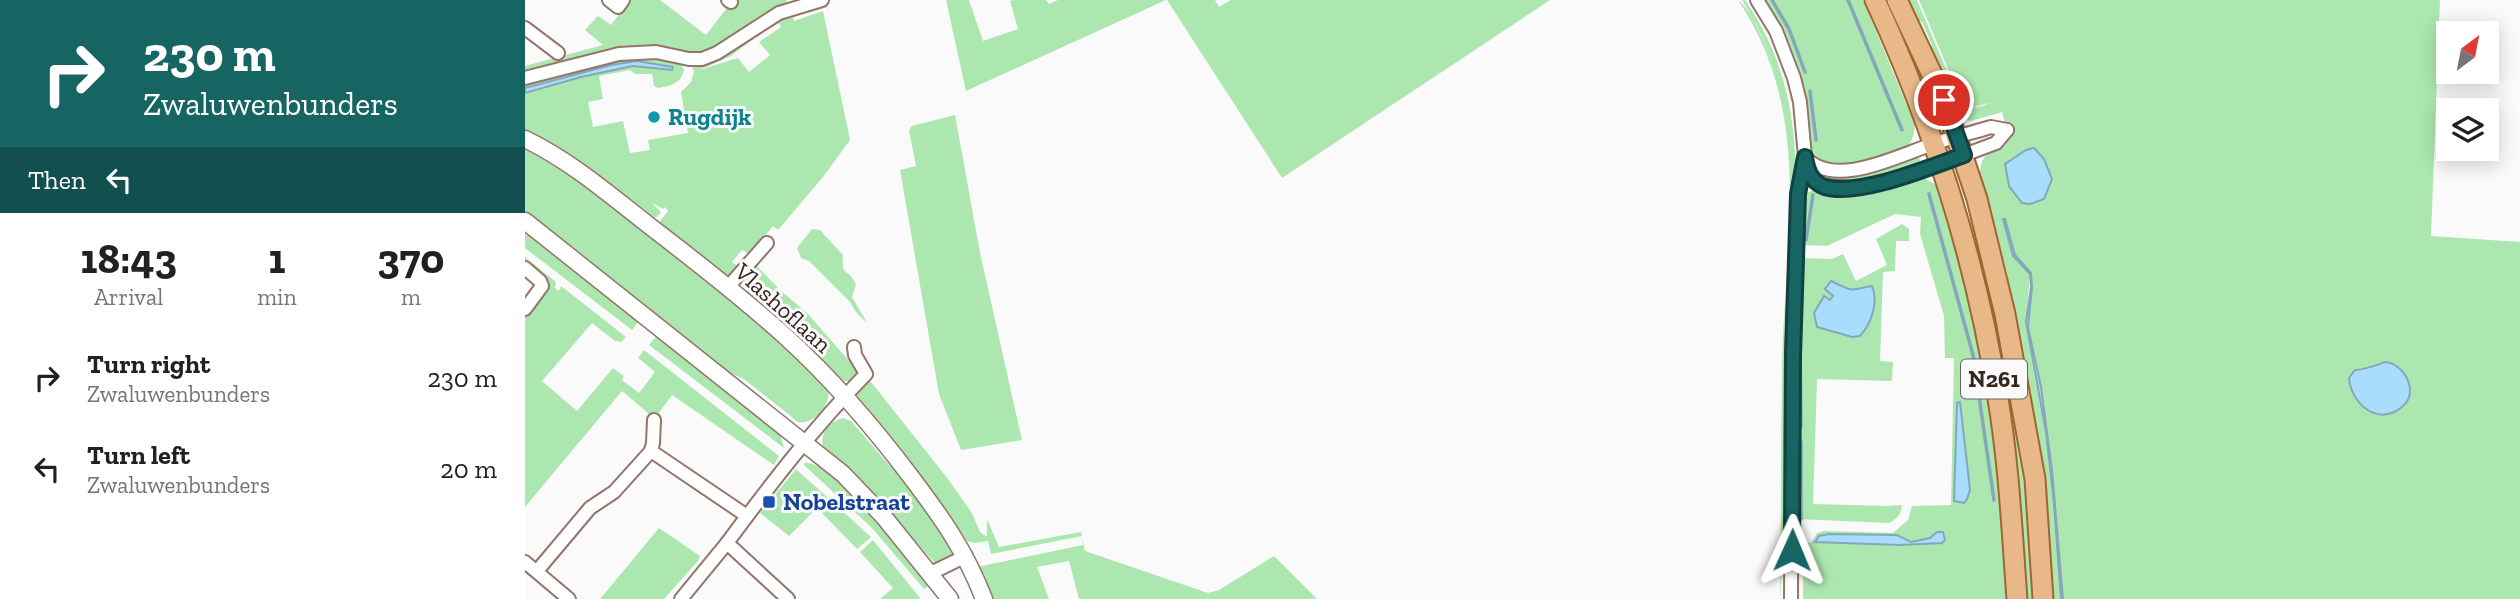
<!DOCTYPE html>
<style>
:root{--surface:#fff;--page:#f6f6f6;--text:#202124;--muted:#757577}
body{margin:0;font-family:"Zilla Slab",serif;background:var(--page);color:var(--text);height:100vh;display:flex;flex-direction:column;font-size:26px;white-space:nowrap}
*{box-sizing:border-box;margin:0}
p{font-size:23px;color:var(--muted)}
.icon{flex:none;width:38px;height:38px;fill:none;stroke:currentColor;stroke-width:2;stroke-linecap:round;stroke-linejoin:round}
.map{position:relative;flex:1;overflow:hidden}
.drawer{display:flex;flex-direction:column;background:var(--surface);width:525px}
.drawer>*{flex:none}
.guide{background:#176563;color:#fff;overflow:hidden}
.needle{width:46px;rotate:32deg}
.tools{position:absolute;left:1911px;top:21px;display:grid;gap:14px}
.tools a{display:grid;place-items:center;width:63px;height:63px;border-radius:0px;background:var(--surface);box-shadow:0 4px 18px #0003;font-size:35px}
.pin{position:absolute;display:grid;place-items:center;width:60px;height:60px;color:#fff;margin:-30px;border:4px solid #fff;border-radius:50%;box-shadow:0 2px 7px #0007}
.me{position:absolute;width:77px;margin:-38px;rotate:1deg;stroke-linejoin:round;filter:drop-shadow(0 0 5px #0008)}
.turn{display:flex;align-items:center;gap:24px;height:147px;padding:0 28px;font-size:32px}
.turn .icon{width:91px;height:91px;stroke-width:2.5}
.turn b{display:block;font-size:49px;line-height:60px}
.then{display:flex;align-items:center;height:66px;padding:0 28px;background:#0003;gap:14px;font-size:26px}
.eta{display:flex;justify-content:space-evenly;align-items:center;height:119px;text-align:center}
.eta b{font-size:42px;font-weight:800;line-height:49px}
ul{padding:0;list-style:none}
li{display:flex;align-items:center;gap:21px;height:91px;padding:0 28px}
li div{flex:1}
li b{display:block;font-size:26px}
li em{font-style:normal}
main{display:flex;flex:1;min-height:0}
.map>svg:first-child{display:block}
.green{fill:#ace7af;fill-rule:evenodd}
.water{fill:#a8ddfc;stroke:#85a6bb;stroke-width:2}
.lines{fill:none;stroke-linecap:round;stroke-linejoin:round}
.stream{stroke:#85a6bb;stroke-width:3.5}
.minor-casing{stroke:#93756b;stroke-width:16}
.tertiary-casing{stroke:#93756b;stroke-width:19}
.primary-casing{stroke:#9e6630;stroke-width:23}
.minor{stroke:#fff;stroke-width:12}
.tertiary{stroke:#fff;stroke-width:16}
.primary{stroke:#e8b888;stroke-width:19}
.route-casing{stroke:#0f4240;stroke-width:18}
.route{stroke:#176563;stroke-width:12}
.culture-dot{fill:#0f9aa8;stroke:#fafafa;stroke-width:2.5}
.transit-dot{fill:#1a4fb4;stroke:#fafafa;stroke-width:2.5}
.labels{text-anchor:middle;stroke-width:6;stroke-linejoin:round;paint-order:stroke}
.shield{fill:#fafafa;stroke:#6f6663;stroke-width:2}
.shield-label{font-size:23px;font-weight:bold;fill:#332622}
.culture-label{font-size:24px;font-weight:bold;fill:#0d838f;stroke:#fafafa;text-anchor:start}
.street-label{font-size:24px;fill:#332622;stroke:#fafafa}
.transit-label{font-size:24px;font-weight:bold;fill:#164399;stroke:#fafafa;text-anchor:start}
</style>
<main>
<section class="drawer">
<div class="guide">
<div class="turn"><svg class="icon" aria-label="right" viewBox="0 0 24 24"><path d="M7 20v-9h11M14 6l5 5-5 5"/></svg><div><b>230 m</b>Zwaluwenbunders</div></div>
<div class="then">Then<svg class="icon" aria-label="left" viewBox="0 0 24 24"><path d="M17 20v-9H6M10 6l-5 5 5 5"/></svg></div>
</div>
<div class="eta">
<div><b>18:43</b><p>Arrival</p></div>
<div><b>1</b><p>min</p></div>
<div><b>370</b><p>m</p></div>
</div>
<ul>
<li><svg class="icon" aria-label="right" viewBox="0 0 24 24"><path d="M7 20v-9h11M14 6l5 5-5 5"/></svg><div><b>Turn right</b><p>Zwaluwenbunders</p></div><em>230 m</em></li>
<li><svg class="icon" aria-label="left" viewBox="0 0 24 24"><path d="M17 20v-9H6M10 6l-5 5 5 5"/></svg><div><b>Turn left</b><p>Zwaluwenbunders</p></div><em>20 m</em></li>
</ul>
</section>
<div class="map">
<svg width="1995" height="599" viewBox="0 0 1995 599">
<rect width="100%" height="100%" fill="#fafafa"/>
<g class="green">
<path d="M105,0H135L181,35L208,0H261L263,3L281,0L241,14L211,35L181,52L170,55L129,48L0,73V66L78,45L60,30L73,16L86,25Z"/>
<path d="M421,0H444L458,41L493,29L485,1L489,0H521L524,4L533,0H641L441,91Z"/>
<path d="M642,0H690L694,7L706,0H1025L757,178Z"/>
<path d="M1213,0C1236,18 1253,81 1260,109C1250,70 1239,35 1217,0H1220C1291,103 1267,202 1266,318C1266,412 1265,505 1264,599H1259L1258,552L1255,599C1256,519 1256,440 1257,360C1261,234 1288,112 1213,0Z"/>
<path d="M1239,0H1338L1390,125C1387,148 1382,150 1361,156C1345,162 1307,172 1293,161C1278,147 1281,102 1277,83C1271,54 1254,25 1239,0Z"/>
<path d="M1380,0H1392L1435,102C1449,112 1454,106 1470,102L1447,107L1437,102L1394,0H1915L1906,236L1995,242V599H1538L1527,470L1516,387L1503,327L1507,287L1505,273L1501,322L1521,432L1529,504L1536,599H1523L1482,272L1455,173C1456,153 1468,148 1484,140L1477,112L1446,121L1435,118L1404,52L1408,53L1409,50L1406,48L1407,45L1397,22L1389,19ZM1501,150L1519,199L1505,204L1485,159Z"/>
<path d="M302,4L303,10L301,7L268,17L269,21L298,11L325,140L298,177L253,230L248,226L225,254L217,250L207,262L214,267L203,278L133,224L143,211L140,207L138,209L126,202L136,212L132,217L125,218L18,141L0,131V93L56,77L109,66L147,70L148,67L112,61L86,65L0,88V83L98,58H132L155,62L159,70C156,84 145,86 133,88L129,86L127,74H110L105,70L74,76L78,99L63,102L68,127L98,121L105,153L125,150L123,140L163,133L156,92L166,82L169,71L167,68L171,65L248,21ZM254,23L256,27L234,42L245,55L224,72L213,58L174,70L206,56L241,29Z"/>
<path d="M430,115L455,253L497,440L436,450L414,394L375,170L391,166L384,130L387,126Z"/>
<path d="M0,145L71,192L193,286L257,341L255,345L257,346L259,343L303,387C307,403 290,425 273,422L219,379L193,368L0,216Z"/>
<path d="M1393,155L1396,163C1364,173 1335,185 1301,181L1302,174Z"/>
<path d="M1398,177L1414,187L1457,337L1489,599H1278V555L1273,540L1286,543L1292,533L1299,531L1368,533L1383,520L1387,506L1426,505L1429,358H1420L1419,316L1395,234L1396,217L1370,214L1302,246L1280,245L1276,239L1278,194L1292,189L1299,193L1333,195L1389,178Z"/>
<path d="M1438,197L1484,367L1500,471L1510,599H1501L1491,466L1433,198Z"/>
<path d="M1377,224L1384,229V241H1371L1370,271L1358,272L1355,361L1368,362L1367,381L1292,379L1288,504L1362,506L1377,505C1376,515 1373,518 1364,523L1273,519L1271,376L1274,258L1307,259L1318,254L1331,281L1362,265L1351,239Z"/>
<path d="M287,229L295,230L318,255C316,277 322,267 331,284L327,297L342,323L331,312L325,302L284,261L276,258L272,248Z"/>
<path d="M6,232L110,314L108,317L113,322L107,330L0,248V234L3,235Z"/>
<path d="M0,257L31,282L30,288L34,291L36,286L101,337L96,342L90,341L67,323L17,381L52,411L88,368L99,376L97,380L114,393L130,372L113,358L119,350L254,456L249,465L147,395L133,414H124L97,391L0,507V315L24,286L0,265Z"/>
<path d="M227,261L254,289L283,314L332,370V375L324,381H315L221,293L223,288L212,279L218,272L225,277L227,273L221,269Z"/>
<path d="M133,334L255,434L259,448L124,345Z"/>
<path d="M340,379L346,382L423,479L447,513L455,532L462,537V519L474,547L556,532L560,551L683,593L694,590L749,556L792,599H554L544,561L512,567L524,599H464L452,567L558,545L557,536L466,554L463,541L450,543L442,541L391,469L329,395V392Z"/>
<path d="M318,418L326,421L364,465L390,488L431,555L415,564L409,562L363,511L299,450C293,436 304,421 318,418Z"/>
<path d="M280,463C312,461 386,557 408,583L399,589L347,528L279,465Z"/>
<path d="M271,469L346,537L332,549L292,508L264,536L235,513Z"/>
<path d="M134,528L175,556L173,561L139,599H75Z"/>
<path d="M348,540L395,598L396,599H355L368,588L335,552Z"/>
</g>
<g class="water">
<path d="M112,61L148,67L147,70L108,66L56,77L0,93V88L86,65Z"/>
<path d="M1509,148L1519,159L1527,179L1519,199L1505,204L1497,203L1484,186L1480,164L1501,150Z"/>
<path d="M1478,219H1480L1490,255L1506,273L1507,287L1503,327L1516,387L1527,470L1538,599H1536L1529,504L1521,432L1501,322L1506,287L1505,274L1488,256Z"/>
<path d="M1306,281C1332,293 1322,290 1347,286C1354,302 1346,324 1335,336L1327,337L1292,327L1289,313L1299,296L1305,300L1308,296L1300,289Z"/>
<path d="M1859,362C1878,362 1895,391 1878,406C1854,428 1826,404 1824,378L1830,370C1835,370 1855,365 1859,362Z"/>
<path d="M1435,402L1445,490L1442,499L1439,503L1429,501L1432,403Z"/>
<path d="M1412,532H1418L1420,540L1417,543L1375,545L1290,542L1294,536L1304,534L1372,535L1386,542L1405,538Z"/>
</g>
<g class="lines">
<g class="stream">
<path d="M1247,0L1264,29L1280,72"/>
<path d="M1323,0L1377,130"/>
<path d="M1285,91L1291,140"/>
<path d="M1404,194L1448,355L1469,500"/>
<path d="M1281,240L1288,195"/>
<path d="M1276,427L1275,346L1277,264"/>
<path d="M1276,519V442"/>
</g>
<g class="minor-casing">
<g id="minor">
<path d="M84,0L93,7L98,0"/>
<path d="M203,0L206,2"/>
<path d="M1232,0L1251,31L1269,78L1275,102L1280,157L1273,194L1267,356L1266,599"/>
<path d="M0,28L33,53"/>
<path d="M0,78L94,54L131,52L164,59H177L192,53L254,13L297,0"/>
<path d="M1280,157C1309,190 1374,155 1408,144C1427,137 1447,133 1466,127L1482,130"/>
<path d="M1281,160L1284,174L1298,186L1330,188L1361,181L1439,155L1471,143L1482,130"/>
<path d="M0,268L15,281L17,286L0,309"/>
<path d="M203,287L242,243"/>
<path d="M126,451L128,443L129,420"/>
<path d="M0,562L44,599"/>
<path d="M12,571L65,508L89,492L126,451L222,516"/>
<path d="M406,573L441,556"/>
<path d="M156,599L202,543"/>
<path d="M263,599L202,543C245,485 290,426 341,374L330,355L329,347"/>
</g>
</g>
<g class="tertiary-casing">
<g id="tertiary">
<path d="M0,139C46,161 86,196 126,227C173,263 219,299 262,338C307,379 349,428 386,477C417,518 440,550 459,599"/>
<path d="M0,221L318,474L359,517L425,599"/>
</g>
</g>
<g class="primary-casing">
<g id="primary">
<path d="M1350,0C1409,127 1451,260 1473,399C1484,465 1487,532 1492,599"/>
<path d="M1372,0L1419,100L1452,199L1480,314L1510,479L1518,599"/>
</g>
</g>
<use href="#minor" class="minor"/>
<use href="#tertiary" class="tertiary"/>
<use href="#primary" class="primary"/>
</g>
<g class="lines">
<g class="route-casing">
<path id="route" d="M1267,550L1268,356L1273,194L1280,157C1282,170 1286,182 1300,187C1334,197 1405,167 1439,155L1419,100"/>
</g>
<use href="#route" class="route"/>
</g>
<circle class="culture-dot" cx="129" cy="117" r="7"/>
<rect class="transit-dot" x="237" y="495" width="14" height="14" rx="3.5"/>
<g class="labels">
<rect class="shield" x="1436" y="359.5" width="66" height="39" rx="5"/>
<g class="shield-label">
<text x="1469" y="387">N261</text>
</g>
<g class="culture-label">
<text x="143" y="125">Rugdijk</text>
</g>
<g class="street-label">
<text transform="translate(258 308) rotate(42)" y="8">Vlashoflaan</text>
</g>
<g class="transit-label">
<text x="258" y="510">Nobelstraat</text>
</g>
</g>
</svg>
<div class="tools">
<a><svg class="needle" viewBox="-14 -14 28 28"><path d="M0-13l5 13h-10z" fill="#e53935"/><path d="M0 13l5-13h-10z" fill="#757577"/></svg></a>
<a><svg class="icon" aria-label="layers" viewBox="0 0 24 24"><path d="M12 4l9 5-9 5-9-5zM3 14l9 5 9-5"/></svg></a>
</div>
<div class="pin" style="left:1419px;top:100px;background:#d93025"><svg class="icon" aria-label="arrive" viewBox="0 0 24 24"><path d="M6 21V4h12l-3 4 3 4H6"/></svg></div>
<svg class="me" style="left:1267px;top:550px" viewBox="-20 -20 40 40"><path d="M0-17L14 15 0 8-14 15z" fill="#176563" stroke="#fff" stroke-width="4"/></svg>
</div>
</main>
